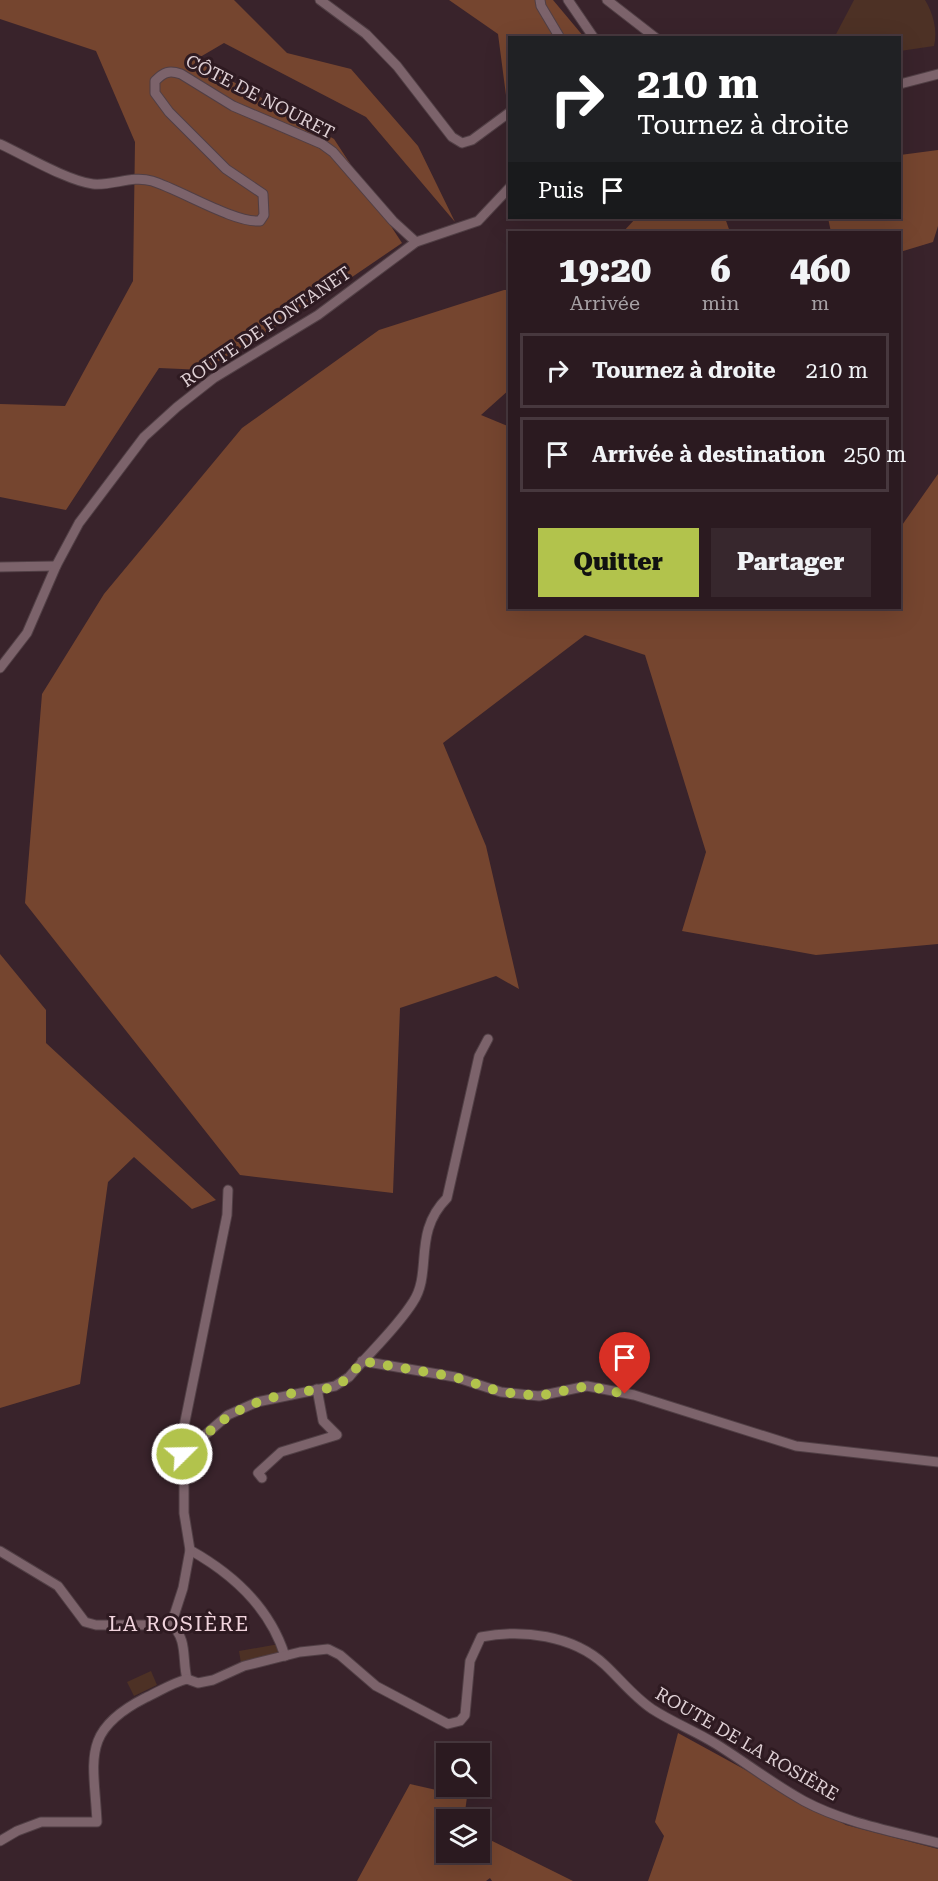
<!DOCTYPE html>
<html lang="fr">
<meta charset="utf-8">
<style>
:root{--surface:#2b1a20;--page:#37272d;--text:#f1f3f6;--muted:#a6a1a5;--line:#47383e;--accent:#b2c34c}
body{margin:0;font-family:"Roboto Serif",serif;background:var(--page);color:var(--text);height:100vh;display:flex;flex-direction:column;font-size:22px;white-space:nowrap}
*{box-sizing:border-box;margin:0}
p{font-size:20px;color:var(--muted)}
.icon{flex:none;width:33px;height:33px;fill:none;stroke:currentColor;stroke-width:2;stroke-linecap:round;stroke-linejoin:round}
.map{position:relative;flex:1;overflow:hidden}
.panel{position:absolute;left:508px;top:231px;width:393px;height:378px;display:flex;flex-direction:column;background:var(--surface);border-radius:0px;box-shadow:0 6px 24px #0002,0 0 0 2px var(--line)}
.panel>*{flex:none}
.hud{position:absolute;left:508px;top:36px;width:393px;height:183px;border-radius:0px;box-shadow:0 6px 24px #0002,0 0 0 2px var(--line);background:#202124;color:#fff;overflow:hidden}
.tools{position:absolute;left:436px;top:1743px;display:grid;gap:12px}
.tools a{display:grid;place-items:center;width:54px;height:54px;border-radius:0px;background:var(--surface);box-shadow:0 6px 24px #0002,0 0 0 2px var(--line);font-size:30px}
.pin{position:absolute;display:grid;place-items:center;width:51px;height:51px;color:#fff;margin:-62px -26px;border-radius:50% 50% 50% 0;rotate:-45deg;box-shadow:0 0 6px #0007}
.pin .icon{rotate:45deg}
.me{position:absolute;width:66px;margin:-33px;rotate:67deg;stroke-linejoin:round;filter:drop-shadow(0 0 4px #0008)}
.turn{display:flex;align-items:center;gap:21px;height:126px;padding:0 30px;font-size:27px}
.turn .icon{width:78px;height:78px;stroke-width:2.5}
.turn b{display:block;font-size:42px;line-height:51px}
.then{display:flex;align-items:center;height:57px;padding:0 30px;background:#0003;gap:12px;font-size:22px}
.eta{display:flex;justify-content:space-evenly;align-items:center;height:102px;text-align:center}
.eta b{font-size:36px;font-weight:800;line-height:42px}
.action{display:flex;gap:12px;margin-top:auto;padding:12px 30px}
.action a{flex:1;height:69px;border-radius:0px;background:var(--accent);color:#111;font-size:24px;font-weight:800;line-height:69px;text-align:center}
.action a+a{background:var(--page);color:var(--text)}
ul{padding:0;list-style:none}
li{display:flex;align-items:center;gap:18px;height:75px;margin:0 12px 9px;padding:0 18px;border:3px solid var(--line);border-radius:0px}
li div{flex:1}
li b{display:block;font-size:22px}
li em{font-style:normal}
.map>svg:first-child{display:block}
.green{fill:#4d3125}
.forest{fill:#75452f}
.lines{fill:none;stroke-linecap:round;stroke-linejoin:round}
.minor-casing{stroke:#513f45;stroke-width:11}
.minor{stroke:#7c636b;stroke-width:9}
.route{stroke:#b2c34c;stroke-width:10;stroke-dasharray:0 18}
.labels{text-anchor:middle;stroke-width:6;stroke-linejoin:round;paint-order:stroke}
.street-label{font-size:18px;fill:#decfd4;stroke:#2e1a21}
.quarter-label{font-size:21px;letter-spacing:1.5px;fill:#f1d4dd;stroke:#2e1a21}
</style>
<div class="map">
<svg width="938" height="1881" viewBox="0 0 938 1881">
<rect width="100%" height="100%" fill="#39232b"/>
<g class="green">
<path d="M854,0H925C933,13 938,31 934,46L900,51V38H834Z"/>
<path d="M279,1644L281,1654L241,1663L239,1651Z"/>
<path d="M151,1671L157,1685L134,1696L127,1682Z"/>
</g>
<g class="forest">
<path d="M0,0H234L287,53L351,69L418,146L455,222L366,117L224,43L195,60L334,139L402,243L314,303L204,370L159,368L66,510L0,497V404L65,406L133,281L135,142L96,51L0,19Z"/>
<path d="M449,0H553L584,37L510,38V126L498,34Z"/>
<path d="M938,150V226L933,242L900,252V232H831L828,218H900V155Z"/>
<path d="M636,218H725L730,232H623Z"/>
<path d="M504,290H510V389L481,415L510,427V608H900V528L938,474V944L816,955L682,931L706,852L645,655L585,635L443,743L486,846L519,989L496,976L400,1008L393,1193L240,1175L25,903L42,694L104,594L242,428L379,330Z"/>
<path d="M0,954L46,1010V1043L216,1200L192,1209L134,1157L108,1182L80,1384L0,1408Z"/>
<path d="M678,1733L846,1825L938,1849V1881H648L664,1836L655,1822Z"/>
<path d="M410,1784L467,1797L464,1819L447,1820V1852H480V1835L573,1881H492L490,1878L486,1881H357Z"/>
</g>
<g class="lines">
<g class="minor-casing">
<g id="minor">
<path d="M320,0L366,34L397,66L452,137L462,143L472,140L510,112"/>
<path d="M540,0L541,6L560,38"/>
<path d="M568,0L594,38"/>
<path d="M607,0L656,38"/>
<path d="M900,84L938,74"/>
<path d="M0,144C24,155 68,181 93,184C113,186 132,175 152,181C181,190 234,223 260,221L264,215L263,194L226,169L169,112L155,93V81C164,72 169,70 181,74L233,106L322,144L333,152L393,221L416,242"/>
<path d="M0,567L56,566"/>
<path d="M0,668L27,633L56,566L79,523L144,437L177,407L214,378L318,315L416,242L478,221L510,187"/>
<path d="M362,1361L455,1377L501,1392L539,1396L587,1386L634,1395L796,1446L938,1462"/>
<path d="M187,1465L181,1441L227,1215L228,1190"/>
<path d="M262,1478L258,1473L281,1452L337,1435L323,1421L317,1389"/>
<path d="M190,1550C233,1574 270,1608 285,1656"/>
<path d="M0,1551L58,1586L85,1622L96,1625H171"/>
<path d="M171,1625L183,1588L190,1550L184,1513V1472L191,1455L205,1435L228,1415L257,1402L335,1386L349,1377C369,1353 396,1329 413,1302C433,1272 412,1233 447,1198L479,1056L488,1039"/>
<path d="M171,1625C188,1638 182,1660 187,1679"/>
<path d="M187,1679L198,1683L213,1680L244,1666L300,1652L328,1649L340,1655L376,1686L448,1724L460,1721L465,1715L470,1661L481,1637C522,1629 573,1635 605,1665C621,1680 634,1697 652,1709C672,1722 695,1731 716,1744C745,1762 773,1784 804,1801C845,1823 893,1831 938,1843"/>
<path d="M0,1841L17,1831L41,1822H97C94,1760 80,1731 145,1698C158,1692 172,1683 187,1679"/>
</g>
</g>
<use href="#minor" class="minor"/>
</g>
<g class="lines">
<path class="route" d="M182,1454L187,1465C205,1421 250,1400 294,1393C307,1390 323,1391 335,1386C347,1381 355,1370 362,1361L455,1377L501,1392L539,1396L587,1386L625,1394"/>
</g>
<g class="labels">
<g class="street-label">
<text transform="translate(260 97) rotate(27)" y="6">CÔTE DE NOURET</text>
<text transform="translate(266 327) rotate(-34)" y="6">ROUTE DE FONTANET</text>
<text transform="translate(747 1744) rotate(30)" y="6">ROUTE DE LA ROSIÈRE</text>
</g>
<g class="quarter-label">
<text x="179" y="1631">LA ROSIÈRE</text>
</g>
</g>
</svg>
<div class="tools">
<a><svg class="icon" aria-label="search" viewBox="0 0 24 24"><circle cx="10" cy="10" r="6"/><path d="M15 15l6 6"/></svg></a>
<a><svg class="icon" aria-label="layers" viewBox="0 0 24 24"><path d="M12 4l9 5-9 5-9-5zM3 14l9 5 9-5"/></svg></a>
</div>
<div class="pin" style="left:625px;top:1394px;background:#d93025"><svg class="icon" aria-label="arrive" viewBox="0 0 24 24"><path d="M6 21V4h12l-3 4 3 4H6"/></svg></div>
<svg class="me" style="left:182px;top:1454px" viewBox="-20 -20 40 40"><circle r="17" fill="#b2c34c" stroke="#fff" stroke-width="3"/><path d="M0-11L8 9 0 5-8 9z" fill="#fff"/></svg>
<div class="hud">
<div class="turn"><svg class="icon" aria-label="right" viewBox="0 0 24 24"><path d="M7 20v-9h11M14 6l5 5-5 5"/></svg><div><b>210 m</b>Tournez à droite</div></div>
<div class="then">Puis<svg class="icon" aria-label="arrive" viewBox="0 0 24 24"><path d="M6 21V4h12l-3 4 3 4H6"/></svg></div>
</div>
<section class="panel">
<div class="eta">
<div><b>19:20</b><p>Arrivée</p></div>
<div><b>6</b><p>min</p></div>
<div><b>460</b><p>m</p></div>
</div>
<ul>
<li><svg class="icon" aria-label="right" viewBox="0 0 24 24"><path d="M7 20v-9h11M14 6l5 5-5 5"/></svg><div><b>Tournez à droite</b></div><em>210 m</em></li>
<li><svg class="icon" aria-label="arrive" viewBox="0 0 24 24"><path d="M6 21V4h12l-3 4 3 4H6"/></svg><div><b>Arrivée à destination</b></div><em>250 m</em></li>
</ul>
<div class="action"><a>Quitter</a><a>Partager</a></div>
</section>
</div>
